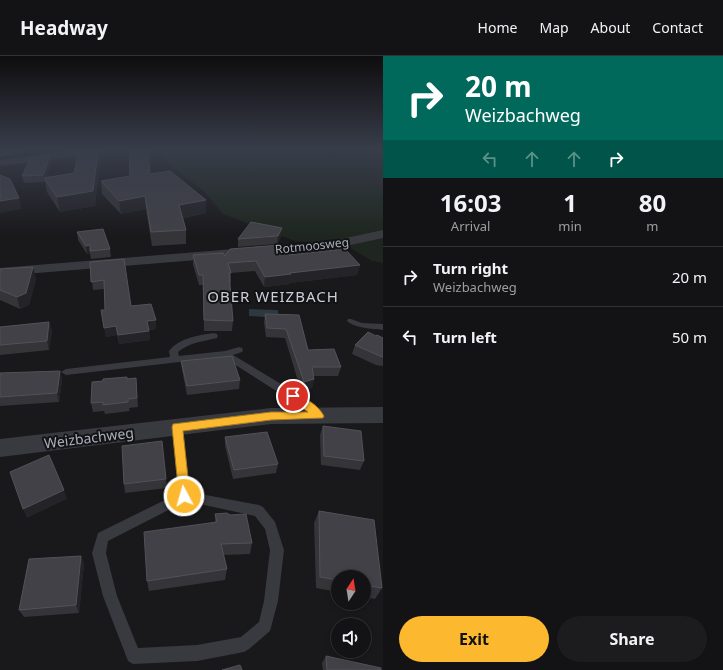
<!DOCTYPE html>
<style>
:root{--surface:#131214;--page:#1c1b1d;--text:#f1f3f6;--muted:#9d9ea0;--line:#323234;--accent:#fcb92f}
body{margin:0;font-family:"Noto Sans",sans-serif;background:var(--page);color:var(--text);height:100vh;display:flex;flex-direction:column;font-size:15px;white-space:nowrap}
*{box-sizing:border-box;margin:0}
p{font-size:13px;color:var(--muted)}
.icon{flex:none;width:22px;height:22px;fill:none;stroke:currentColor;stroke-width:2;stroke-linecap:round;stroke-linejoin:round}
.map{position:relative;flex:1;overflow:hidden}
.drawer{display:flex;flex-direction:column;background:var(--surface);width:340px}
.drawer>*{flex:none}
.guide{background:#00695c;color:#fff;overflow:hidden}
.needle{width:26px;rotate:12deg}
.tools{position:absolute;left:331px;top:514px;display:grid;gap:8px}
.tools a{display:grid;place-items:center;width:40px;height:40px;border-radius:50%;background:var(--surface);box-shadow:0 2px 6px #0003,0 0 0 1px var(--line);font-size:20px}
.pin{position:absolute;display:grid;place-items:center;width:34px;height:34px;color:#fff;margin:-17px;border:2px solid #fff;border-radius:50%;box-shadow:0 1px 4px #0007}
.me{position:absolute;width:44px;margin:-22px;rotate:354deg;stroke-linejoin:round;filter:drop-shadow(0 0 3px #0008)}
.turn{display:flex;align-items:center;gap:14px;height:84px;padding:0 16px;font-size:18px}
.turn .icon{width:52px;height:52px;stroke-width:2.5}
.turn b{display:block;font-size:28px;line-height:34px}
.lanes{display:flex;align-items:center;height:38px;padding:0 16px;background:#0003;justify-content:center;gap:20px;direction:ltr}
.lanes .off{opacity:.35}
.eta{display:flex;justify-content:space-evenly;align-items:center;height:68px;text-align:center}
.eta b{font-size:24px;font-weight:700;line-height:28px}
.primary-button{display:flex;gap:8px;margin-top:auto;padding:8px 16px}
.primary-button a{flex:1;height:46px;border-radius:24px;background:var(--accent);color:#111;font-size:16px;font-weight:700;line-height:46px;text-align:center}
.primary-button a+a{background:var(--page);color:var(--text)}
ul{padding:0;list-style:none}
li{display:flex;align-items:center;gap:12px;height:60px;padding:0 16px;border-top:1px solid var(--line)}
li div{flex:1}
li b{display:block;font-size:15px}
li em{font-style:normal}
header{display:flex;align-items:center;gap:24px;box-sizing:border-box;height:56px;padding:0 20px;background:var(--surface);border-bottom:1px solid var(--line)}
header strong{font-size:19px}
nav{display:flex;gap:22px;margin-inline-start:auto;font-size:14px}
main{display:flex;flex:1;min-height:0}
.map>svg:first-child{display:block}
.green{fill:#1e261f}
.water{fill:#2d3840}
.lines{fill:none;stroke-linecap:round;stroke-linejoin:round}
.service{fill:#393a40;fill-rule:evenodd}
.minor{fill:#393a40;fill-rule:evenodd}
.wall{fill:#343439}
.shaded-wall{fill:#242327}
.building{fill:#414147;stroke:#515359}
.route{fill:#fcb92f;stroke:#a4781f}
.labels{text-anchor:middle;stroke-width:4;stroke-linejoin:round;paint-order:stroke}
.far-street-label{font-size:12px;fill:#aaafbb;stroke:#131316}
.street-label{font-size:14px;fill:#aaafbb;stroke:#131316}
.neighbourhood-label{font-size:15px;letter-spacing:1px;fill:#cbced7;stroke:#131316}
</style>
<header>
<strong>Headway</strong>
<nav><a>Home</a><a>Map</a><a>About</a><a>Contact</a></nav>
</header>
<main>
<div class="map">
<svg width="383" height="614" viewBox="0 0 383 614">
<rect width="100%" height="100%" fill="#19181b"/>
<path class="green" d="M157,94H229L240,96H288L333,102L359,94H383V207L372,205L347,190L295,185L223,158L205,136L175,113Z"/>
<path class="water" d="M249,253L278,254L279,262L249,260Z"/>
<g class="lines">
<g class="service">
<path d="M348,263H351L362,267L383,268V274C371,272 356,273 347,265Z"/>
<path d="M214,277L217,278L218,280L217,282C202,286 190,286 178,296L179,300L225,295L239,291L242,292L243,294L242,296L233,299L311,346L323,359L322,362H314L303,352L223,301L66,319L61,316L66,313L170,301L169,295C179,282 199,279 214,277Z"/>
<path d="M177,367L181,368L182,371L190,436L259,449L263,451L275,466L284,494L278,545L270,575L249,593L244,596L197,605L133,608L128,605L103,540L92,497L98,477L179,437L172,371L173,368ZM186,445L255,460L265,473L270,494L264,545L259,566L241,581L197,589L138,592L117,540L106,497L108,485Z"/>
</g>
<g class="minor">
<path d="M78,94H104L99,97L0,110V104Z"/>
<path d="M383,174V182L332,193L0,220V212L332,185Z"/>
<path d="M383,351V367L271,368L0,401V383L271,352Z"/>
</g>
</g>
<g class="wall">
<path d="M101,97L95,150L60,156L47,136L45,125L44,126L24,127L22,120L52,105L46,121L74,117Z"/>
<path d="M150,118L206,157L183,162L186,174V188L152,190L146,153L121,158L102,138L101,125Z"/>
<path d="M77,176L110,193L111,201L91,203L90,198H87L78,184Z"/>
<path d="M281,180L277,188L238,191V183Z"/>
<path d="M193,199L225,200L288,199L360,209L357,219L290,227V228L264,231L255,215L231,217V227H230L233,265L232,275H204L203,229H199L193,209Z"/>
<path d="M90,206L131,250L156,264V273L149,274L150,284L119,288L117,279L106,281L101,254H105L104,233L93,234Z"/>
<path d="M0,213L36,223L29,249L20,253L0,244Z"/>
<path d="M265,258L299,259L308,294L341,311L338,320H314V323L312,332L301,335L285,282L266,281L264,267Z"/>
<path d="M49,266L52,275L49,294L0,299V271Z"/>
<path d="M376,280L383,282V310L376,309L352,298L355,289Z"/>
<path d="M181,305L240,324L239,333L187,339L182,314Z"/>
<path d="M60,315L62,324L59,346L0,350V317Z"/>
<path d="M136,322L138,351L129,352L130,355L105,358L104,355L93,356L91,347L127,323Z"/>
<path d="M323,370L364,405L360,414L321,409L320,379Z"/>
<path d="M225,381L278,408L276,417L233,423L225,390Z"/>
<path d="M166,423L167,432L125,437L124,428Z"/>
<path d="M319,455L382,532L375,543L364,541V521H338V536L316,532L314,467Z"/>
<path d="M215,458L252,487L250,498L223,499L227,513L225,524L149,535L147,525L215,466Z"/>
<path d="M81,500L84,508L79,557L24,561L19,554Z"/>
<path d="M326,600L381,614H323L322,607Z"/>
</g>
<g class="shaded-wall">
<path d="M21,94H33L0,104V100Z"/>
<path d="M40,94H60L57,95L36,98V95Z"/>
<path d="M98,94H101V97L95,150L60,156L57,141Z"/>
<path d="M51,98L52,105L45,124L44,122V126L43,119Z"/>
<path d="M145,140L146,153L121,158L119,145Z"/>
<path d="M19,142L22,153L0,157V145Z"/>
<path d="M206,144V157L179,162V149Z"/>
<path d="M282,172L281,180L277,188L278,180Z"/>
<path d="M90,189V198H87L86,190Z"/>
<path d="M360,209L357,219L290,227V228L264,231L265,221L290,217Z"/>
<path d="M33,211L36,223L29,249L20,253L17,241Z"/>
<path d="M156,264V273L147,274V265Z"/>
<path d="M49,266L52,275L49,294L47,285Z"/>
<path d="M116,270L117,279L106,281L104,272Z"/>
<path d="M149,275L150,284L119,288L118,279Z"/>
<path d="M60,315L62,324L59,346L57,337Z"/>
<path d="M314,323L312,332L301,335L304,326Z"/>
<path d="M64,434L67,443L27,462L23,453Z"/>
<path d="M81,500L84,508L79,557L76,549Z"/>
</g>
<g class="building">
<path d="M0,94H21L0,100Z"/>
<path d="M79,94H98L93,135L57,141L44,122L74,117Z"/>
<path d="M129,94H148L150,118L170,115L206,144L179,149L186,174L151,176L145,140L119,145L101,125L130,120Z"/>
<path d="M51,98L43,119L22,120L31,101Z"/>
<path d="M0,119L10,123L19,142L0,145Z"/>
<path d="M251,166L282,172L278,180L238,183Z"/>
<path d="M103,173L110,193L90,195V189L86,190L77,176Z"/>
<path d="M280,189L288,199L345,193L360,209L290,217L291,218L265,221L256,205L228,207L231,217H229L233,265L204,264L203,219H199L193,199L223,197L225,200L230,193Z"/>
<path d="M124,203L131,250L151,248L156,264L147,265L149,275L118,279L116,270L104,272L101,254H105L104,224L91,226L90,206Z"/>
<path d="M33,211L26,237L17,241L0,234V213Z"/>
<path d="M265,258L299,259L308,294L334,293L341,311H312L314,323L304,326L286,273L267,272Z"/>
<path d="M49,266L47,285L0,289V271Z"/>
<path d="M368,276L376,280L377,279L383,282V301L380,300L355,289Z"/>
<path d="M232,300L240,324L187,330L181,305Z"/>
<path d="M60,315L57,337L0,341V317Z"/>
<path d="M127,321V323L136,322L137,342L128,343V346L103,349V346L91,347L92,326L103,325V323Z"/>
<path d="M323,370L361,375L364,405L324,400Z"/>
<path d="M267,376L278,408L234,414L225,381Z"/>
<path d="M162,385L166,423L124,428L122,390Z"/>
<path d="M49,399L64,434L23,453L10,416Z"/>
<path d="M319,455L374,464L382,532L364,529V521H338V524L320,521Z"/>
<path d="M227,457L230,459L246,458L252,487L221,488L227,513L147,525L144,476L217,466L215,458Z"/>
<path d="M81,500L76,549L19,554L29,503Z"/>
<path d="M326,600L381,612V614H327Z"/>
<path d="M240,609L242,614H222Z"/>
</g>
<linearGradient id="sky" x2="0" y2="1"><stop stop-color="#0e0d0f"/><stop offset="0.52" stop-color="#383d4a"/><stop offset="1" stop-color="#383d4a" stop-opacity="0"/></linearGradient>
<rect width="383" height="180" fill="url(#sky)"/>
<path class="route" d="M293,337C304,340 319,350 324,360L323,362L271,364L183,375L190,440L189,443L184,445L180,443L179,440L172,371L173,368L271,356H308L290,343L288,340Z"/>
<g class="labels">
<g class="far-street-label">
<text transform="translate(312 190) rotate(-6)" y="4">Rotmoosweg</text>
</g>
<g class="street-label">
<text transform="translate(89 382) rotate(-7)" y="5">Weizbachweg</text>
</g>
<g class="neighbourhood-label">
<text x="273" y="246">OBER WEIZBACH</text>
</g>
</g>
</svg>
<div class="tools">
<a><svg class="needle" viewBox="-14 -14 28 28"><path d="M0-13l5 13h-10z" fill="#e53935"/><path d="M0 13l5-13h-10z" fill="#9d9ea0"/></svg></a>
<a><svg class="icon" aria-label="sound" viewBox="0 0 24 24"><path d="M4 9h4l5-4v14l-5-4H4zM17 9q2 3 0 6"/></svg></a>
</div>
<div class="pin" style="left:293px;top:340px;background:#d93025"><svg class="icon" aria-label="arrive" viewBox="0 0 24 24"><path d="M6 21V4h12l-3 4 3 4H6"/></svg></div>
<svg class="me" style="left:184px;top:440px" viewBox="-20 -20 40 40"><circle r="17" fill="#fcb92f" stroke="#fff" stroke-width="3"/><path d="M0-11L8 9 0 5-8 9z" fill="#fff"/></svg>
</div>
<section class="drawer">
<div class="guide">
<div class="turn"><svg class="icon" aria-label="right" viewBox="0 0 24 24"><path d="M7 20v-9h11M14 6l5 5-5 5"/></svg><div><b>20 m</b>Weizbachweg</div></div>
<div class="lanes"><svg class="icon off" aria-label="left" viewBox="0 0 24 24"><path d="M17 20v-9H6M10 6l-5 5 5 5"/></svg><svg class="icon off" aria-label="ahead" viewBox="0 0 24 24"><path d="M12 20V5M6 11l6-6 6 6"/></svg><svg class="icon off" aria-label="ahead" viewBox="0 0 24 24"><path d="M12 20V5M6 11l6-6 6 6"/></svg><svg class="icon" aria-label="right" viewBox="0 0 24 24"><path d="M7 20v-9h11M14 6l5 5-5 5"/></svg></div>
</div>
<div class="eta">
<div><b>16:03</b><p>Arrival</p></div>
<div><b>1</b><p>min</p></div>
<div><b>80</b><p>m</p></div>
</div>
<ul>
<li><svg class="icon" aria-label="right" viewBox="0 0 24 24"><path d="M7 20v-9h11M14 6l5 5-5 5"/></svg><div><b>Turn right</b><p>Weizbachweg</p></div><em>20 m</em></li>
<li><svg class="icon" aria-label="left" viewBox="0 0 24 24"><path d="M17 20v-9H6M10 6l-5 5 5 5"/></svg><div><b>Turn left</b></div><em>50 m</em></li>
</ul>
<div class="primary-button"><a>Exit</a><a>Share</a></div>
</section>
</main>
